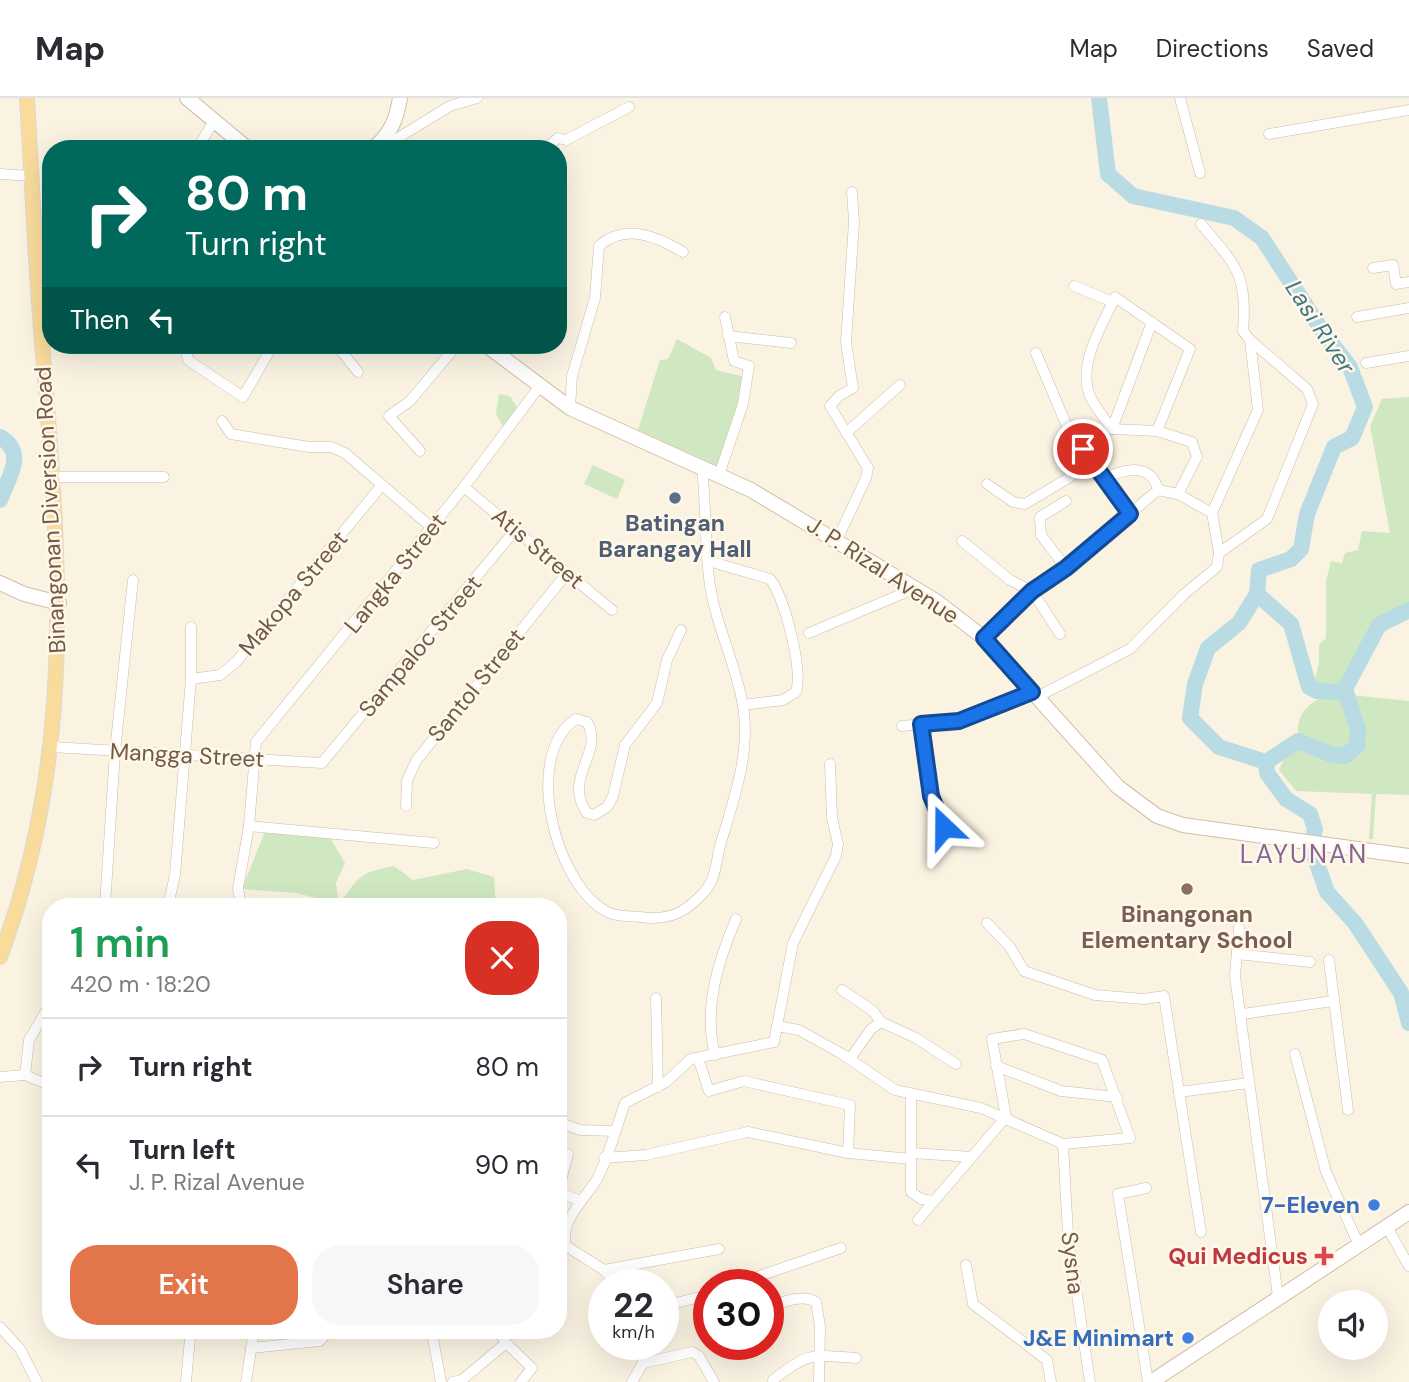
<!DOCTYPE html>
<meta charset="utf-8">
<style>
:root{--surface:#fff;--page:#f7f7f7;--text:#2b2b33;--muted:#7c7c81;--line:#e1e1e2;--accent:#e2754a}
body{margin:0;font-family:"DM Sans",sans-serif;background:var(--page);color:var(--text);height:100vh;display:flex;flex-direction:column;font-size:26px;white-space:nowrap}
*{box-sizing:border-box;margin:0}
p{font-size:23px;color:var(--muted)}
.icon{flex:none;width:38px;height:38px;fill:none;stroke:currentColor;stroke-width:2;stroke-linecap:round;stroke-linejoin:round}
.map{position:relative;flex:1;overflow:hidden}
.side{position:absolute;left:42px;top:800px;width:525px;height:441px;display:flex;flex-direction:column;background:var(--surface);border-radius:28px;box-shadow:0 7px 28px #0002}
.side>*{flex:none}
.hud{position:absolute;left:42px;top:42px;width:525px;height:214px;border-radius:28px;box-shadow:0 7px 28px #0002;background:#00695c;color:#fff;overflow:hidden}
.fabs{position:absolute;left:1318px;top:1192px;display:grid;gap:14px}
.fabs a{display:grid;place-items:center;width:70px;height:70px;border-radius:50%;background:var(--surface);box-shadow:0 7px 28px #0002;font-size:35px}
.speed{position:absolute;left:588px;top:1171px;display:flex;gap:14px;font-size:35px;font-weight:700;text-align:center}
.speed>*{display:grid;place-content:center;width:91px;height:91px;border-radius:50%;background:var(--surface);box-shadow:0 7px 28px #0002;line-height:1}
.speed small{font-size:18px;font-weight:400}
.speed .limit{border:10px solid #d22;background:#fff;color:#111}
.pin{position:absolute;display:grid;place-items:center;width:60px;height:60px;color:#fff;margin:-30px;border:4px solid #fff;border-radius:50%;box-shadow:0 2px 7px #0007}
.me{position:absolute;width:77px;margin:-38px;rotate:337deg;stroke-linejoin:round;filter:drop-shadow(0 0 5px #0008)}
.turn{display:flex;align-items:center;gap:24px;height:147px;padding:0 28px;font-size:32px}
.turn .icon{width:91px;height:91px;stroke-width:2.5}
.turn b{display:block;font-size:49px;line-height:60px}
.then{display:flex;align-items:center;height:66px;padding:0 28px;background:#0003;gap:14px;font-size:26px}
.round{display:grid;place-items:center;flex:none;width:74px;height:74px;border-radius:28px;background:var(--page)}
.head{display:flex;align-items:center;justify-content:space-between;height:119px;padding:0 28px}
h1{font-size:42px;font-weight:600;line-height:52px;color:#1e9e55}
.primary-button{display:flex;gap:14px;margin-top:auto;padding:14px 28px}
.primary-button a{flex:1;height:80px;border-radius:28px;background:var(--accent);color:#fff;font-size:28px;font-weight:600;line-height:80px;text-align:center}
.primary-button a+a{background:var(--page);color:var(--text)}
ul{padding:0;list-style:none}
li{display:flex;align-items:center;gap:21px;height:98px;padding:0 28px;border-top:2px solid var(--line)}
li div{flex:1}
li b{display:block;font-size:26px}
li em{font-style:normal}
header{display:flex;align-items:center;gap:42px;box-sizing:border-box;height:98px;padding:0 35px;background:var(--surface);border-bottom:2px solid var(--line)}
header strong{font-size:33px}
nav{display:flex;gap:38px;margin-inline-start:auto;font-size:24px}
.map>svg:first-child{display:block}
.green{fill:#cfe8c2}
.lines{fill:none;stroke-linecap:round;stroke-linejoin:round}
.river{stroke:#b8dbe4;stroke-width:16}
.street-casing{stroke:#cba;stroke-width:11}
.secondary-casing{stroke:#d1bdaa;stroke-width:16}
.primary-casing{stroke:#ddd7d4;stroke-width:16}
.street{stroke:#fff;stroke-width:10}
.secondary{stroke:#fff;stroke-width:14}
.primary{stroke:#f9dc9c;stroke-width:14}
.route-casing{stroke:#114b97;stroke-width:18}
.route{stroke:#1a73e8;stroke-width:12}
.service-dot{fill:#5c6f8a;stroke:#fff7e8;stroke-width:2.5}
.education-dot{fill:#8d6e63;stroke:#fff7e8;stroke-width:2.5}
.shop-dot{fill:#3f7fe0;stroke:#fff7e8;stroke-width:2.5}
.health-dot{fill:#e0444e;stroke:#fff7e8;stroke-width:2.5}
.labels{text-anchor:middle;stroke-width:5;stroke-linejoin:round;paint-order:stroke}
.street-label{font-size:23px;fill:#725a4a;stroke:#fff7e8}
.service-label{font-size:23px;font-weight:bold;fill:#4e5e75;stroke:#fff7e8}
.education-label{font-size:23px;font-weight:bold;fill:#785e54;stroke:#fff7e8}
.shop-label{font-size:23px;font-weight:bold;fill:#366cbe;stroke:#fff7e8;text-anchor:end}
.health-label{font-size:23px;font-weight:bold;fill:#be3a42;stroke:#fff7e8;text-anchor:end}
.water-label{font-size:24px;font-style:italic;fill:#447785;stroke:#fff7e8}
.quarter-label{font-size:26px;letter-spacing:2px;fill:#886596;stroke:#fff7e8}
</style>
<header>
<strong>Map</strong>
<nav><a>Map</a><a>Directions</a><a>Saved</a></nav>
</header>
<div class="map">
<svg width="1409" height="1284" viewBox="0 0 1409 1284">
<rect width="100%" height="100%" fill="#fbf3e2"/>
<g class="green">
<path d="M677,241L711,260L716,272L746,279L740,308L720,369L638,332L660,262L668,261Z"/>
<path d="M499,296L510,298L518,311L503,329L496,316Z"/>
<path d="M1409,299V509L1377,527L1341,587L1342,596L1409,603V697L1376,696L1373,741H1369L1372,696L1296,693L1279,672L1286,656L1300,649C1293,622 1303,607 1327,597L1326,590L1313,588L1319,565V547L1326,540V483L1331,463L1342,465L1345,455L1358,452L1362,433L1390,435L1370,328L1382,301Z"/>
<path d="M593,367L625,382L617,401L584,386Z"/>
<path d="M265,733L328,736L345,765L336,785L339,806C360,778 358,775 394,768L413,782L467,771L494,779L496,808H324L325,802L296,795L242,791Z"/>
</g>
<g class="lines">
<g class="river">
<path d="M1099,0L1108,76L1133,98L1234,120L1262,140L1325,237L1350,269L1365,309L1352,340L1334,349L1307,416L1301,451L1291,461L1259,472L1257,496L1239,525L1208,550L1195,586L1190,620L1219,649L1266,664"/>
<path d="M0,339C27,355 9,378 0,402"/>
<path d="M1257,496L1291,526L1309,589L1317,593L1345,594"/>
<path d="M1409,512L1379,527L1345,591L1358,632L1357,648L1345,658L1330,656L1298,643L1266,664L1267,675L1286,701L1310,716L1315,731L1311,749L1327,794L1355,825L1401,895L1409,925"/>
</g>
<g class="street-casing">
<g id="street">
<path d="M1180,0L1200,75"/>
<path d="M1269,36L1409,12"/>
<path d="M386,39L393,43L450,8L477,0"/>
<path d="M197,51L214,23"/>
<path d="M545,51L558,40L566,42L629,9"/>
<path d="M0,76L31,78"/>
<path d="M1373,170L1393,167L1396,186L1409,184"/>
<path d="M1074,188L1113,204"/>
<path d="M1357,219L1409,210"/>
<path d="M728,238L791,245"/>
<path d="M185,247L188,262L243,299L273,247"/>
<path d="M344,247L340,250L342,254L358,274"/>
<path d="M1036,255L1071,338L1095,364L1130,416"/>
<path d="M1366,265L1409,258"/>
<path d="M570,310L572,278L595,200L599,148C625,125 656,138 683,154"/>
<path d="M222,323L231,336L309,349H331L345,355L431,429"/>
<path d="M1112,331C1105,321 1095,309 1090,298C1077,266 1102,228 1115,199L1190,251L1157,333"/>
<path d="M1112,331L1157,333L1192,344L1197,359L1178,396"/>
<path d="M1112,331L1152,224"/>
<path d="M846,335L900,287"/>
<path d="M420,353L389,318L410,303L457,247"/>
<path d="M719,377L743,306L749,268L734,263L725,219"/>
<path d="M52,379H164"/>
<path d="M1105,380C1126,371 1151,364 1158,392"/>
<path d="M987,386L1013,404L1025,406L1095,364"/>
<path d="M464,389L612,512"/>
<path d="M1158,392L1178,396L1212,415"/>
<path d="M837,442L866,380L868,370L830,308L839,298L853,290L846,244L854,124L852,94"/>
<path d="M962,443L1010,482L1032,493L1060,536"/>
<path d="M1219,455L1267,421L1313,306L1307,291L1250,242"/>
<path d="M709,463L770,481C785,500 803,571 796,594L783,602L743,607"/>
<path d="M1066,470L1041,437L1040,419L1066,403"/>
<path d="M681,532L667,562L657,605L625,647L613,698L607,709L594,717L587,715C562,679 605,655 587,624L576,621C522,657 555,783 604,812C614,819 628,818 640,819C655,821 672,820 685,811C694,805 706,794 711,784C716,774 717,760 720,748C733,704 751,655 743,608C736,565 714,524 709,480C705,444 706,406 702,369"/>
<path d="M809,535L916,490"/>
<path d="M984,540L1032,493L1066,470L1158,392"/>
<path d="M191,581L220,577L236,564L382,387"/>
<path d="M1037,599L1130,551L1183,497L1217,469L1219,455L1212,415L1258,312L1250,242L1243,233C1248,176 1236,168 1201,126"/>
<path d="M921,626L931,698L944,729"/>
<path d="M902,628L959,623L1032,594"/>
<path d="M52,649L322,665L516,431"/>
<path d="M406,708L407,683L416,663L567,475"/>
<path d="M249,728L434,745"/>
<path d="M105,808L115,653L133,482"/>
<path d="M168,808L175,777L191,581V529"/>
<path d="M241,808L238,790L249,728L256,644L464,389L539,289"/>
<path d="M987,825L1010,849L1024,873L1095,897L1144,901L1164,898L1201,1134"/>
<path d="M1239,829L1235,878L1278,1199"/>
<path d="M1237,856L1310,864"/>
<path d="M1329,862L1348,1012"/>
<path d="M842,892L873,913L881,924"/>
<path d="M656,900L658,989"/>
<path d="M1243,916L1333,903"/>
<path d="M777,928L799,932L842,956L895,992L981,1010L1063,1046L1130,1040L1102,962L1024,936L992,941L1006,1019L918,1122"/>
<path d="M1295,956L1326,1074L1358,1145"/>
<path d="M715,957C703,911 718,863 736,821"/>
<path d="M698,960L709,993L744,983L850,1007L848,1055"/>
<path d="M850,961L871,931L881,924L916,940L956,966"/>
<path d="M996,968L1061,993L1117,999"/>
<path d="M25,977L29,942L51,905"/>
<path d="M0,979L25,977L51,988"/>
<path d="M1179,994L1249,985"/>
<path d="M911,996V1094L921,1101L934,1103"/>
<path d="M558,1024L580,1032L615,1033"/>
<path d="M1063,1046L1068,1136L1090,1284"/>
<path d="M911,1055L972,1059"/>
<path d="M568,1056L558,1094L581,1103"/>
<path d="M604,1060L646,1057L748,1034L848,1055L911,1061"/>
<path d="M1146,1090L1118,1096L1148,1284"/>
<path d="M1387,1129L1409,1168"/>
<path d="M966,1167L973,1206L1047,1262L1051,1284"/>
<path d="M604,1172L719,1151"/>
<path d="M616,1186L604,1172L566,1148C559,1123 586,1100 597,1081C608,1061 617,1027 625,1005L666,984L691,961L774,944L793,845L836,758L838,746L832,720L830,666"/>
<path d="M736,1186L841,1150"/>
<path d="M663,1208L709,1197"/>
<path d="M768,1211C781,1203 804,1196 816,1204L820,1228L819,1284"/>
<path d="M0,1229L20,1251L37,1284"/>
<path d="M498,1232L506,1245L532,1270L521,1284"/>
<path d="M433,1240L441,1284"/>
<path d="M251,1250L320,1243L324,1238L323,1232"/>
<path d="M643,1265L692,1254L699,1258L714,1284"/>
<path d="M773,1282C810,1253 811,1257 856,1260"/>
<path d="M186,1284L190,1240"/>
<path d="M246,1284L254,1232"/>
<path d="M453,1284L462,1282L506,1245"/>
<path d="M632,1284L643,1265L645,1246"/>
</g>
</g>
<g class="secondary-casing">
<g id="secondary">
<path d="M187,0L248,51"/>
<path d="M373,51C391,35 396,23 400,0"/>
<path d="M486,247L570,310L751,392L936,503L984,540L1118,689L1157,718L1183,727L1409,758"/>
<path d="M0,485L24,496L59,505"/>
<path d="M1151,1284L1409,1114"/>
</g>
</g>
<g class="primary-casing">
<path id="primary" d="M0,859C78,652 59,458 42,243C35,162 32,81 27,0"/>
</g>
<use href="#street" class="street"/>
<use href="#secondary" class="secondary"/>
<use href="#primary" class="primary"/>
</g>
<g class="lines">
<g class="route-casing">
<path id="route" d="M944,729L931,698L921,626L959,623L1032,594L984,540L1032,493L1066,470L1130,416L1083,351"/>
</g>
<use href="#route" class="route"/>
</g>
<circle class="service-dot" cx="675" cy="400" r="7"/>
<circle class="education-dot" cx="1187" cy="791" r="7"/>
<g class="shop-dot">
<circle cx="1374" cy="1107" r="7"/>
<circle cx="1188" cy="1240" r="7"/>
</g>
<path class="health-dot" d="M1320.5 1147.5h7v7h7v7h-7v7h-7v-7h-7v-7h7z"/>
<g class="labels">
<g class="street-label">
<text transform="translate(50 412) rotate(-93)" y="8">Binangonan Diversion Road</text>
<text transform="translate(538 450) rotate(40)" y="8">Atis Street</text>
<text transform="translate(883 472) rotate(33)" y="8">J. P. Rizal Avenue</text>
<text transform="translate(395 475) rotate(-51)" y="8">Langka Street</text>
<text transform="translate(293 495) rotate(-50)" y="8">Makopa Street</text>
<text transform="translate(420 548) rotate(-50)" y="8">Sampaloc Street</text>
<text transform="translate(476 587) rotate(-51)" y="8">Santol Street</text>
<text transform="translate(187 657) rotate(3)" y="8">Mangga Street</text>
<text transform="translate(1073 1165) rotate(83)" y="8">Sysna</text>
</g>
<g class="service-label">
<text x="675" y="433">Batingan<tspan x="675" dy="26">Barangay Hall</tspan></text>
</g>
<g class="education-label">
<text x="1187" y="824">Binangonan<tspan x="1187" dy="26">Elementary School</tspan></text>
</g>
<g class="shop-label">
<text x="1360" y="1115">7-Eleven</text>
<text x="1174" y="1248">J&amp;E Minimart</text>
</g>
<g class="health-label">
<text x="1308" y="1166">Qui Medicus</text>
</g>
<g class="water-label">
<text transform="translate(1320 229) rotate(57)" y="8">Lasi River</text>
</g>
<g class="quarter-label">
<text x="1304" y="765">LAYUNAN</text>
</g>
</g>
</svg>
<div class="fabs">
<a><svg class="icon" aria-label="sound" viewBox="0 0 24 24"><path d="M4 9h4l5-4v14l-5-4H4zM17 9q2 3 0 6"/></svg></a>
</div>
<div class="speed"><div>22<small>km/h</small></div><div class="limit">30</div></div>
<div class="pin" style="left:1083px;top:351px;background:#d93025"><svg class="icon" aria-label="arrive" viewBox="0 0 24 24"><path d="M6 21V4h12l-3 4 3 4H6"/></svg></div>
<svg class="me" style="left:944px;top:729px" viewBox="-20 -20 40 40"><path d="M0-17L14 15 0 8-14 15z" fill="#1a73e8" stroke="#fff" stroke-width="4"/></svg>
<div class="hud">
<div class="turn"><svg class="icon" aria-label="right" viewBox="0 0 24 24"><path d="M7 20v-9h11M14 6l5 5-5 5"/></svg><div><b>80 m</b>Turn right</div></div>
<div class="then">Then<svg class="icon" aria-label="left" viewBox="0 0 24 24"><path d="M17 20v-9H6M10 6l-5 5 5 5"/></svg></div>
</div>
<section class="side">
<div class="head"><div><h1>1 min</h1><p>420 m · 18:20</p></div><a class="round" style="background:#d93025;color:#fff"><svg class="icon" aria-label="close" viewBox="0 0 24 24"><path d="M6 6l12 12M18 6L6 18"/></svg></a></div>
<ul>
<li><svg class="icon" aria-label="right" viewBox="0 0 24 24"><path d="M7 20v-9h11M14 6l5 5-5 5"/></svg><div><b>Turn right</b></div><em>80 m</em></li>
<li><svg class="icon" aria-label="left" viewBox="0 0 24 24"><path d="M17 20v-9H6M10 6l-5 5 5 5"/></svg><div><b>Turn left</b><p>J. P. Rizal Avenue</p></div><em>90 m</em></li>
</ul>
<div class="primary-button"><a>Exit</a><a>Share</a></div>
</section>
</div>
